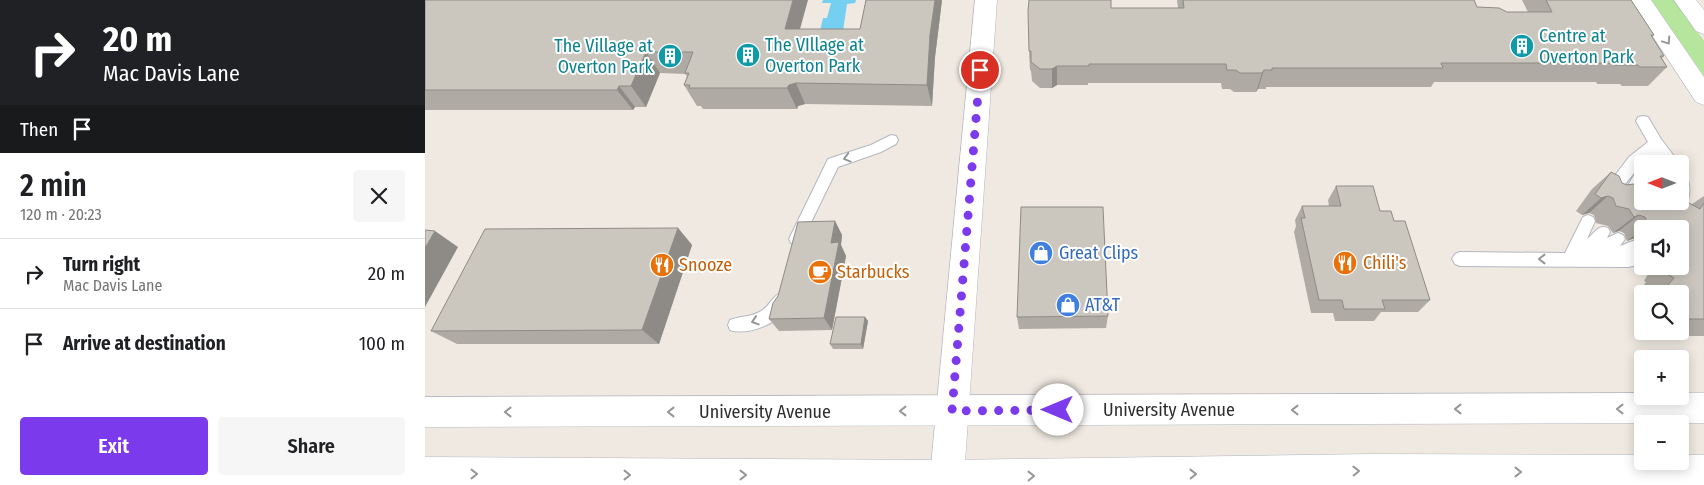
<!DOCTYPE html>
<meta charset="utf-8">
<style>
:root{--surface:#fff;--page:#f6f6f6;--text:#202124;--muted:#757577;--line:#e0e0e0;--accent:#7c3aed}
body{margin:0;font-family:"Fira Sans Condensed",sans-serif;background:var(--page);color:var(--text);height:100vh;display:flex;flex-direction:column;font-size:19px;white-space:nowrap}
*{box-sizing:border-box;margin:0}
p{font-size:16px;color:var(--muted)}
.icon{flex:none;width:28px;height:28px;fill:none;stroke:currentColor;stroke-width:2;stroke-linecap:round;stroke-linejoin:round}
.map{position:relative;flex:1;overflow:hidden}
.details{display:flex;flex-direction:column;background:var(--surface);width:425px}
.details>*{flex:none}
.hud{background:#202124;color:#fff;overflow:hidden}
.needle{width:32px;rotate:270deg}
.buttons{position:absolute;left:1209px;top:155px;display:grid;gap:10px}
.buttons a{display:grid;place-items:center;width:55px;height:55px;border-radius:5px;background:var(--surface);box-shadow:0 2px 12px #0003;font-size:25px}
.pin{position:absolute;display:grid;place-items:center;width:42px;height:42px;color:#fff;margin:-21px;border:2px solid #fff;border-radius:50%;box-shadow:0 1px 5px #0007}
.me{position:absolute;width:55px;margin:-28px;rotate:270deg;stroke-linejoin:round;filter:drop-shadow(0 0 4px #0008)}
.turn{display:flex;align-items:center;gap:18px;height:105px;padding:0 20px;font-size:22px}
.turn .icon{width:65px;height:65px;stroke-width:2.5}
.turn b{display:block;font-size:35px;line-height:42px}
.then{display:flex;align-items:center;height:48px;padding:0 20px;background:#0003;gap:10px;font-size:19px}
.round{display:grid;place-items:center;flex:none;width:52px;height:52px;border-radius:5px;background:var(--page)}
.summary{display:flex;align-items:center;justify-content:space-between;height:85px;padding:0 20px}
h1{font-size:30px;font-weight:600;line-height:38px}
.button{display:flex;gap:10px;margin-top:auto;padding:10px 20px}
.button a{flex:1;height:58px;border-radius:5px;background:var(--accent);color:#fff;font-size:20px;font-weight:600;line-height:58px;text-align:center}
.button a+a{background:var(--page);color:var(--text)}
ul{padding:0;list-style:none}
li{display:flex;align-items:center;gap:15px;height:70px;padding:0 20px;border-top:1px solid var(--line)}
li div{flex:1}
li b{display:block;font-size:19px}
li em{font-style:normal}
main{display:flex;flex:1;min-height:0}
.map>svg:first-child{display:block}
.green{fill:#b6e59e}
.water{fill:#75cff0}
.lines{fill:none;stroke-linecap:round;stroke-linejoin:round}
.service-casing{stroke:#b4b7c1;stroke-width:2}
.tertiary-casing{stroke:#b4b7c1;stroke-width:1}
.secondary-casing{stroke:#b4b7c1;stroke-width:1}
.service{fill:#fff;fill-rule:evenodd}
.tertiary{fill:#fff;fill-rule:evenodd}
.secondary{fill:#fff;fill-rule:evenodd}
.wall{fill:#afaba4}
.shaded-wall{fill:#8e8b86}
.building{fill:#cbc7bf;stroke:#8e8b86}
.oneway{stroke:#969696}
.route{stroke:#7c3aed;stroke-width:9;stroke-dasharray:0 16.2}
.labels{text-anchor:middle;stroke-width:4;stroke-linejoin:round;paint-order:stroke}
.culture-label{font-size:18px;fill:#0d838f;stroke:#fff;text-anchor:start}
.shop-label{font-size:18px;fill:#366cbe;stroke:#fff;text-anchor:start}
.food-label{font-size:18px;fill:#c56008;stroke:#fff;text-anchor:start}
.street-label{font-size:18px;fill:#2e2e2e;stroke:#fff}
</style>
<main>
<section class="details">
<div class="hud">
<div class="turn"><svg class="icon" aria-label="right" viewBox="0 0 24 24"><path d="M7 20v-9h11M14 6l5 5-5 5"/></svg><div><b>20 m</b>Mac Davis Lane</div></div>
<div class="then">Then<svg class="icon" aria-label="arrive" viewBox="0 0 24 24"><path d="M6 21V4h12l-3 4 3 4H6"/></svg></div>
</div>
<div class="summary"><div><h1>2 min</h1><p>120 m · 20:23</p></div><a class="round"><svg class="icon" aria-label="close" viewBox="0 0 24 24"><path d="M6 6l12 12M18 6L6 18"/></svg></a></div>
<ul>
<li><svg class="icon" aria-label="right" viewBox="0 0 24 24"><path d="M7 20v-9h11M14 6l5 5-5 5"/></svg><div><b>Turn right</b><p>Mac Davis Lane</p></div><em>20 m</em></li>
<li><svg class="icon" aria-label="arrive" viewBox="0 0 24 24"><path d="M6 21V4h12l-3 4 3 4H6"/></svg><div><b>Arrive at destination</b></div><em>100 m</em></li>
</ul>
<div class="button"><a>Exit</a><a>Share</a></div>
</section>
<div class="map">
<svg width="1279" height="485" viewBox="0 0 1279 485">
<rect width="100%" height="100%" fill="#efe9e1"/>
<path class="green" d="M1220,0H1250L1279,41V87Z"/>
<path class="water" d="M398,0H431L430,3L422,4L418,31H395L398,18H402L406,3H397Z"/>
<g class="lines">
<g class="service-casing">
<g id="service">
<path d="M1218,116L1223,117L1236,139L1255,164H1240L1233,155L1230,164H1218V167L1217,163L1188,199L1183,201L1178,199L1176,195L1178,191L1204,157L1223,142L1211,121L1213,117Z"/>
<path d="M466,135L471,136L473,140L471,144L456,152L413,167L376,243L371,245L366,243L364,239L403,159L446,145Z"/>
<path d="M1218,168V186L1207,203L1202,205L1197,203L1195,199L1197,195L1213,169Z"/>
<path d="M1255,171L1260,173C1269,190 1263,202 1255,218L1250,220L1245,218L1243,214L1249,201H1255Z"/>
<path d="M1163,215L1168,217L1170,221L1162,239C1170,233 1173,224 1183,228L1185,232L1182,238L1193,233L1198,235L1200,239L1195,246L1208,241L1213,242L1216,247L1213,251H1218V264L1203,267L1035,266L1030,264L1027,259L1030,254L1035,252L1140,253L1158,217Z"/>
<path d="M356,293L362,295L364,300C361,306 359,312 354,317C343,327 319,335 305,330L303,325L305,320C315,316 327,317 336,311C345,306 347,296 356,293Z"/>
</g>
</g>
<g class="tertiary-casing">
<g id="tertiary">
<path d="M550,0H572L539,477L535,485H509L505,477Z"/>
<path d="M1204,0H1226L1279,77V105L1271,102Z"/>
<path d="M1249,0H1271L1279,10V34L1271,31Z"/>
</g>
</g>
<g class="secondary-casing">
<g id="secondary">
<path d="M1218,393V396H1255V393H1279V423L0,427V397Z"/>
<path d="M948,454L1218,455V461H1255V455H1279V485H0V457L522,460Z"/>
</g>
</g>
<use href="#service" class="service"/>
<use href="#tertiary" class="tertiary"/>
<use href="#secondary" class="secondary"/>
</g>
<g class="wall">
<path d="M0,0L375,29H435L441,0H517L510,57L507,106L380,104L373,106L372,109H278L276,106H272L259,85L262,76L260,74L235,73L221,107H210L208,110H0Z"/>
<path d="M752,0H1049L1052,7L1082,12H1103L1097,0H1206L1229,35L1227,37L1239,56L1237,58L1242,67L1223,86H1197L1195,84H1172L1171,82H1009L1006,87H841V89H833L831,92H809L805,89H797L796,83H663V85H632L627,88H615L607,81L606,71L605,70L604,51L686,8H753Z"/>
<path d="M1186,172L1197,183L1218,201L1267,204L1279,196V336H1257L1255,333H1235L1234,331H1255V294H1225L1226,293L1217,288L1221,282L1219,281L1228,266H1255V229H1218V246L1213,240L1207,239L1202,241L1199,233L1194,231L1188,233L1183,226L1171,223L1169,215L1164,213L1157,215L1151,211L1167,189Z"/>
<path d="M911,186L955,211L969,221L1005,300L993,312H956L949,321H910L908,313H886L869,232L871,226L870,220L877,206H904L903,200Z"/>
<path d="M410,221L417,235L416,245L421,256L407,330L354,331L344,319L353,296Z"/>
<path d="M253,228L267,245L234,344H32L6,331Z"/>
<path d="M683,316L681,328L594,329L592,317Z"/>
<path d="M440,317L443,321L438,349H408L405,344Z"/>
</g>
<g class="shaded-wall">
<path d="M368,0H383L369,51L360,29Z"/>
<path d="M510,0H517L510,57L507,106L502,85L505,35Z"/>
<path d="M221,52L235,73L221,107L206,86Z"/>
<path d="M632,66V85L627,88V69Z"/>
<path d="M839,70L833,89L831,92L837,73Z"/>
<path d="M371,83L380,104L373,106L372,109L362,88L364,85Z"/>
<path d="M194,86L210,107L208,110L192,90Z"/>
<path d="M1183,196L1164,213L1157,215L1176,198Z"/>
<path d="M1214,215L1194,231L1188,233L1209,217Z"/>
<path d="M410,221L417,235L416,245L421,256L407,330L399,318L406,243Z"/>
<path d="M1229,223L1221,229H1218L1223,225Z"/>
<path d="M253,228L267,245L234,344L217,330Z"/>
<path d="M1218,229V231L1207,239L1202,241Z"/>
<path d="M10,231L33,247L0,307V248Z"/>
<path d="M440,317L443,321L438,349L436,344Z"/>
</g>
<g class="building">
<path d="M0,0H368L360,29H435L441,0H510L505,35L502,85L371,83L364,85L362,88H264L265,85H259L264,73H260L268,52H221L206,86H194L192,90H0Z"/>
<path d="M604,0H686V8H759L758,0H1049L1052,7L1074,8L1082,12H1127L1121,0H1206L1229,35H1226L1239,56H1235L1242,67H1215L1213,65H1189L1188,63H1016L1018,68H847V70H839L837,73H815L811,70H802L801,64H664V66H632L627,69H615L606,62V51H604L603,11Z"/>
<path d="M1186,172L1194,176L1197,183L1202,185L1208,184L1218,189V201H1255V198L1275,209L1279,203V319H1259L1255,311V294H1246L1242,286L1249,278L1240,273L1244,267L1243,266H1255V229H1239L1235,224L1229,223L1223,225L1220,217L1214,215L1209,217L1204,209L1191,206L1188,198L1183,196L1176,198L1170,194Z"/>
<path d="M911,186H948L955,211H966L969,221H980L1005,300H957L960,309H919L917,300H894L876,218H880L877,206H916Z"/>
<path d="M596,207H678L683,316L592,317Z"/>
<path d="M410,221L406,243L414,242L399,318L344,319L348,303L353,296L373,222Z"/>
<path d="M253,228L217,330L6,331L60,229Z"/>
<path d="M0,230L10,231L0,248Z"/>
<path d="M411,317H440L436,344H405Z"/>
</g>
<defs><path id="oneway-chevron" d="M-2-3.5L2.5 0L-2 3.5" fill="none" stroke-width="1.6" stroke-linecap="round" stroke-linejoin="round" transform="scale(1.25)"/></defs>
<g class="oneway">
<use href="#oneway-chevron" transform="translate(1242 41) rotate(56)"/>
<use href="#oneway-chevron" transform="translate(422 158) rotate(165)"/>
<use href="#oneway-chevron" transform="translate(1117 259) rotate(180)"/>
<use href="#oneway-chevron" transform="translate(330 321) rotate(162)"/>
<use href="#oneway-chevron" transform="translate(1033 409) rotate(180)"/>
<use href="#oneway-chevron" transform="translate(1195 409) rotate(180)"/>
<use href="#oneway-chevron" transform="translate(870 410) rotate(180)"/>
<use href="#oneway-chevron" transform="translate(478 411) rotate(180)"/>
<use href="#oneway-chevron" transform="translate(83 412) rotate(180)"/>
<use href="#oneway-chevron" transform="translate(246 412) rotate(180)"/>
<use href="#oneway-chevron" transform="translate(931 471) rotate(-1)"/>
<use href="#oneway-chevron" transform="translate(1093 472)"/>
<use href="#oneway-chevron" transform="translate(49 474)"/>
<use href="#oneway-chevron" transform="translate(768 474) rotate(-1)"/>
<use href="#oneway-chevron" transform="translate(202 475)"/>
<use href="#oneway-chevron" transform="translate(318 475)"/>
<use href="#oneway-chevron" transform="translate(606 476) rotate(-1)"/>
</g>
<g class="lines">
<path class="route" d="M555,70L527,411L633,410"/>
</g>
<defs>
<g id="building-disc" transform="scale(1.25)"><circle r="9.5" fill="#0f9aa8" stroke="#fff"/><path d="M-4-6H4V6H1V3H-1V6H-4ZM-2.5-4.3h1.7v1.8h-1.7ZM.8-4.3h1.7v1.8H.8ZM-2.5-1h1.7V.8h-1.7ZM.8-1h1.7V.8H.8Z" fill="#fff"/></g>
<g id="shop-disc" transform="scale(1.25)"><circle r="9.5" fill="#3f7fe0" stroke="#fff"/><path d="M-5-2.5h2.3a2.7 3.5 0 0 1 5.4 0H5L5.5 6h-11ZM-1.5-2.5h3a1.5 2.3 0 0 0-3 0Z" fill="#fff"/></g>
<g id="restaurant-disc" transform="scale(1.25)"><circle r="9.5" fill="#e8710a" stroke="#fff"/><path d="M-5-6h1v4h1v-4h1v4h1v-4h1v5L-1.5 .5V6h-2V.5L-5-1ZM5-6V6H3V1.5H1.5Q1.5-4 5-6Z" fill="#fff"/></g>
<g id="cafe-disc" transform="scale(1.25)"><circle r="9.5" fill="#e8710a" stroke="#fff"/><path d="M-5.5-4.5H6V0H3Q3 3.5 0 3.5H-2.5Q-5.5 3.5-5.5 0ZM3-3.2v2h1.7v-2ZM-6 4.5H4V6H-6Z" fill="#fff"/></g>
</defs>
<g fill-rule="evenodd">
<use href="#building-disc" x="1097" y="46"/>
<use href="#building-disc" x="323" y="55"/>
<use href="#building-disc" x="245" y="56"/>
<use href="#shop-disc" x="616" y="253"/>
<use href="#restaurant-disc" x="920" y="263"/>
<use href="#restaurant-disc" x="237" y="265"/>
<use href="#cafe-disc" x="395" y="272"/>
<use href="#shop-disc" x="643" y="305"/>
</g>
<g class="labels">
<g class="culture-label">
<text x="1114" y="42">Centre at<tspan x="1114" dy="21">Overton Park</tspan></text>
<text x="340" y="51">The VIllage at<tspan x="340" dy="21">Overton Park</tspan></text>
<text x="228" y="52" text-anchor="end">The Village at<tspan x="228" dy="21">Overton Park</tspan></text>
</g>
<g class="shop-label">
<text x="634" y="259">Great Clips</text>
<text x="660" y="311">AT&amp;T</text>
</g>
<g class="food-label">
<text x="938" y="269">Chili's</text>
<text x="254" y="271">Snooze</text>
<text x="412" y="278">Starbucks</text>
</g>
<g class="street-label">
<text x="744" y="416">University Avenue</text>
<text x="340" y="418">University Avenue</text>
</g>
</g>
</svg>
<div class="buttons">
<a><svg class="needle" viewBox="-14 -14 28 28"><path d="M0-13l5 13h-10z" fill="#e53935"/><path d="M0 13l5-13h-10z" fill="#757577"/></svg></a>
<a><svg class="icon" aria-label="sound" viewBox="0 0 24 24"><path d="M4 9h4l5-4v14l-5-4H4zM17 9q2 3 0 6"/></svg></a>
<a><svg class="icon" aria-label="search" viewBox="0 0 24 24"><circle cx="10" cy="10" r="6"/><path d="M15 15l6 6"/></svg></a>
<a>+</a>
<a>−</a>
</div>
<div class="pin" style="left:555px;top:70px;background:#d93025"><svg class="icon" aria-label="arrive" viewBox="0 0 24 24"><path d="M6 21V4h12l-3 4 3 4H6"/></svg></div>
<svg class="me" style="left:633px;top:410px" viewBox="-20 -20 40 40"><circle r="19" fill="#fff"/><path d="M0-13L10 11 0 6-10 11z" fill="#7c3aed"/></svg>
</div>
</main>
